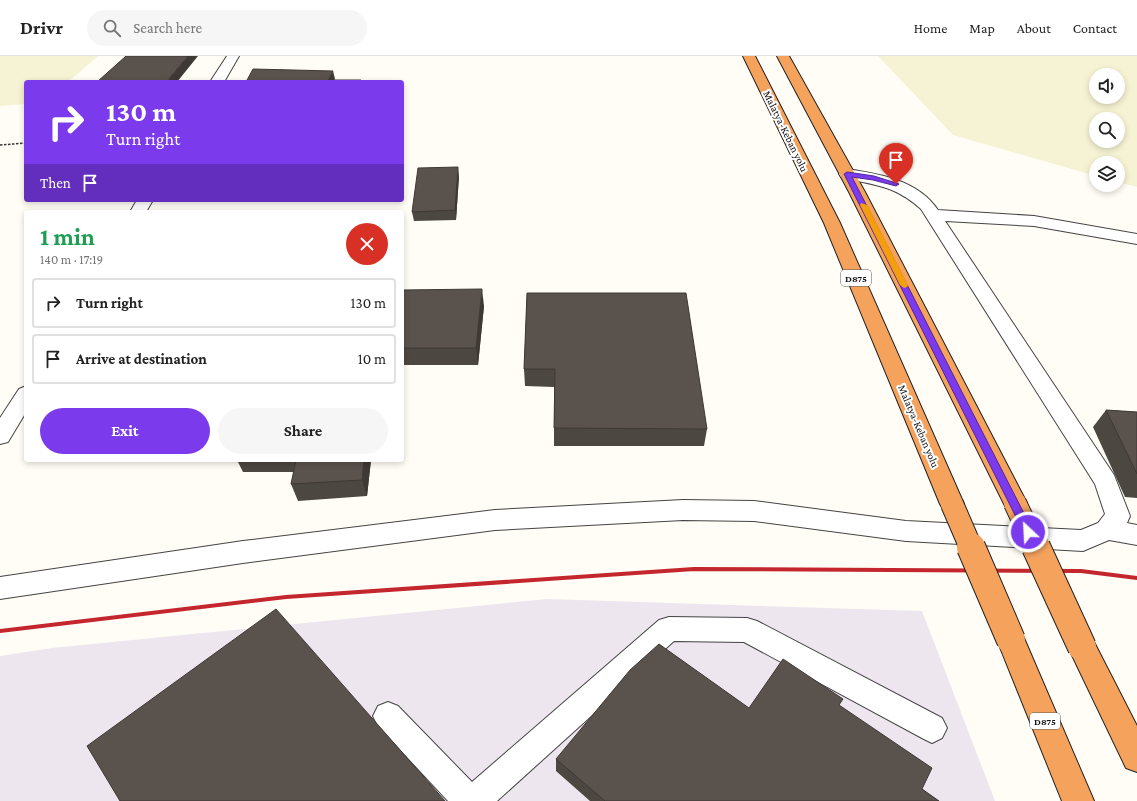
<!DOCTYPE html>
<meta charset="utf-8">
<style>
:root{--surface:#fff;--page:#f6f6f6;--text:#222;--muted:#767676;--line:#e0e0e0;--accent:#7c3aed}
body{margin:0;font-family:"Crimson Pro",serif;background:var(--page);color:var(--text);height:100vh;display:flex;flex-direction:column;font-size:15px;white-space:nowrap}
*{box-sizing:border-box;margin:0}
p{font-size:13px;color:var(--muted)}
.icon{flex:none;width:22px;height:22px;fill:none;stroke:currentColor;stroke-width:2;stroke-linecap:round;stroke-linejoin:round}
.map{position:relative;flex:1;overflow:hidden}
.panel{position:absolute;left:24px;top:154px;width:380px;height:252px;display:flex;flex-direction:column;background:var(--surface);border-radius:4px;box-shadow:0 2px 6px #0003}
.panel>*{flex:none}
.hud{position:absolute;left:24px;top:24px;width:380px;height:122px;border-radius:4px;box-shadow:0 2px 6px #0003;background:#7c3aed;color:#fff;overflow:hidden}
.buttons{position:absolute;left:1089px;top:12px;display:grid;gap:8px}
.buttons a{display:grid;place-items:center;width:36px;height:36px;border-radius:50%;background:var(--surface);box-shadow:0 2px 6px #0003;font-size:20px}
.pin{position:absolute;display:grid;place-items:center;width:34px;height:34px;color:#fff;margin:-41px -17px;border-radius:50% 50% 50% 0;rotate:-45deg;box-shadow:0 0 4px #0007}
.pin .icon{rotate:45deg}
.me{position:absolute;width:44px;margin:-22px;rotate:335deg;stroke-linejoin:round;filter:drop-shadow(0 0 3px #0008)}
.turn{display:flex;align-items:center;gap:14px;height:84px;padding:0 16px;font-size:18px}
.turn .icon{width:52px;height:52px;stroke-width:2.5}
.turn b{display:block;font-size:28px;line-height:34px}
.then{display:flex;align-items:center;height:38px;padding:0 16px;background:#0003;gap:8px;font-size:15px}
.round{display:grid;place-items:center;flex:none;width:42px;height:42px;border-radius:21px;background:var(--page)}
.headline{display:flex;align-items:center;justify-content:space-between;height:68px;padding:0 16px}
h1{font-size:24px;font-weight:700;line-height:30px;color:#1e9e55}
.button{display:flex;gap:8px;margin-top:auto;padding:8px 16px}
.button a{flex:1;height:46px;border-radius:24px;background:var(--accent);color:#fff;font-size:16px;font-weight:700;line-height:46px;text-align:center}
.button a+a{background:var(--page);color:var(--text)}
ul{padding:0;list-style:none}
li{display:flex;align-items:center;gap:12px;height:50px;margin:0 8px 6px;padding:0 8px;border:2px solid var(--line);border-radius:4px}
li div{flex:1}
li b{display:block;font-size:15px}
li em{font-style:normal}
header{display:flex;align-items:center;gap:24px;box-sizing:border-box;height:56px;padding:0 20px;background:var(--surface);border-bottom:1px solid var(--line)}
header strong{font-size:19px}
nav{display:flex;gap:22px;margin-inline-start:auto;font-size:14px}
.search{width:280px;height:36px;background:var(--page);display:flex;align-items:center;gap:10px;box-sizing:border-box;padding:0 14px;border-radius:22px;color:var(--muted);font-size:15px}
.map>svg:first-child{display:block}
.industrial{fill:#eee6ef}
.farmland{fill:#f6f3d4;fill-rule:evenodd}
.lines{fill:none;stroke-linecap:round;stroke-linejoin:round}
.minor-casing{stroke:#444;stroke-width:2}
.highway-casing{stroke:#222;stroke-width:2}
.path{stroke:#333;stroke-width:1.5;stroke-dasharray:2.5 1.5;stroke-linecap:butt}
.minor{fill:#fff;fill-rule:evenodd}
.highway{fill:#f5a25d;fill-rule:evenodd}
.rail{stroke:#c4262e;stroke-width:4}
.highway-bridge-far1-casing{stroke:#222;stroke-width:24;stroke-linecap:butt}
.highway-bridge-casing{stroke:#222;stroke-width:30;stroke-linecap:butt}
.highway-bridge-far1{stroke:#f5a25d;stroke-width:22}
.highway-bridge{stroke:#f5a25d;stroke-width:28}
.wall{fill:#4d4742}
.shaded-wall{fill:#3f3936}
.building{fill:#5a524d;stroke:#3f3936}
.route{fill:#7c3aed;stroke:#51269a}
.slow{fill:#f59e0b}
.labels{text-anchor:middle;stroke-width:4;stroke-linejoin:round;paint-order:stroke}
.shield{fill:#fff;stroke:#585858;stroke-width:1}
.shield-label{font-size:10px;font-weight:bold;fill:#111}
.street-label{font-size:11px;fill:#111;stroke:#fff}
</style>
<header>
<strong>Drivr</strong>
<div class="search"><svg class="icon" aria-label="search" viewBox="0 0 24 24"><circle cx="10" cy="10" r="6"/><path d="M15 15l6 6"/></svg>Search here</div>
<nav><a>Home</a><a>Map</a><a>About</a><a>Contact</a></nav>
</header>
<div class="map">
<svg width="1137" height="745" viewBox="0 0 1137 745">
<rect width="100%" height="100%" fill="#fffdf5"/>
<path class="industrial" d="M547,543L922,555L995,745H0V600L52,592Z"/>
<g class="farmland">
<path d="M0,0H98L68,26H26V48L0,50Z"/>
<path d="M878,0H1137V131L1118,126V107H1096V120L953,79ZM1096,19H1118V41H1096ZM1096,63H1118V85H1096Z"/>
</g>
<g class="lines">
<g class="minor-casing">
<g id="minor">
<path d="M227,0H239L224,26H210Z"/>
<path d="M847,113C880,118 918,124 938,154L1034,160L1137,178V188L1034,170L945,165L1114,419L1130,460L1127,467L1137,469V489L1109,484L1083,495L906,485L754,465L683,464L495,474L243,507L0,543V521L243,485L495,454L683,444L754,445L906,465L1081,474L1098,467L1105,458L1095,428L921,153C893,128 875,130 841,121L839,118L841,115Z"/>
<path d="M137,144H153L146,156H130Z"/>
<path d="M26,330V356L8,386L0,388V362L19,333Z"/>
<path d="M669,561L747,562L757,565L942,662L947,672L942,682L932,687L922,682L744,586L674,585L497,745H448L378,670L373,660L378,650L388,646L398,650L472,726L659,564Z"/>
</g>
</g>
<g class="highway-casing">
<g id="highway">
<path d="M743,0H755L840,167L964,448L960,455L952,458L944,455L940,448L824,167Z"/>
<path d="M777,0H789L865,136L1027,447L1023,454L1015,457L1007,454L849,136Z"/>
<path d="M1011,571L1021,575L1094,745H1062L997,584L1001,575Z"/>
<path d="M1082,578L1092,582L1137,670V716L1126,712L1068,591L1072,582Z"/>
</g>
</g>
<path class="path" d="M0,89L26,87"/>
<use href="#minor" class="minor"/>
<use href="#highway" class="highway"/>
<path class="rail" d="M0,575L286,541L694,513L1081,515L1137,522"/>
<g class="highway-bridge-far1-casing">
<g id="highway-bridge-far1">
<path d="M1015,447L1036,492"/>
<path d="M952,448L971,492"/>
</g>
</g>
<g class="highway-bridge-casing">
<g id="highway-bridge">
<path d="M971,491L1011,584"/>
<path d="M1036,491L1082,591"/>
</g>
</g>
<use href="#highway-bridge-far1" class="highway-bridge-far1"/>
<use href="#highway-bridge" class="highway-bridge"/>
</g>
<g class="wall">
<path d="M459,120L456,164L414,165L412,156Z"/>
<path d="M402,234L484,250L478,309H402Z"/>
<path d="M527,237L707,373L704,390H554V331L525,330L524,313Z"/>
<path d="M1106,354L1137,356V442L1125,441L1093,371Z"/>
<path d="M237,404H371L367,440L298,445L291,428L294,416H243Z"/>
<path d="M839,649L922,733L939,745H590L556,715V703L749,652Z"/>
</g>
<g class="shaded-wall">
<path d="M188,0H198L177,26H166Z"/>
<path d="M333,15L335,23L333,26L328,24Z"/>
<path d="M458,111L459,120L456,164L455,154Z"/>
<path d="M482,233L484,250L478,309L476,292Z"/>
<path d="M364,404H371L367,440L362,424Z"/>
</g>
<g class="building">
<path d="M126,0H188L166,26H97Z"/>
<path d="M253,13L333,15L328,24H361L360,26H246Z"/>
<path d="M458,111L455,154L412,156L418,112Z"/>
<path d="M482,233L476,292H402V234Z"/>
<path d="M527,237H686L707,373L554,372L555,313H524Z"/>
<path d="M1106,354L1137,356V418Z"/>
<path d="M296,404H364L362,424L291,428Z"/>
<path d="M276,553L445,745H120L87,690Z"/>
<path d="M659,588L749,652L783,603L843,643L839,649L932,712L922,733L939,745H605L556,703L630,614Z"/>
</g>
<path class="route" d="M847,116L874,120L899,128L896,130L873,124L852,121L1032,473L1033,476L1032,479L1028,480L1025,479L844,118Z"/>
<path class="slow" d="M861,147L867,149L908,229L907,231L904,232L900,229L860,149Z"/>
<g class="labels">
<g class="shield">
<rect x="841" y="214" width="30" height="16" rx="3"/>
<rect x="1030" y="657" width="30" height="16" rx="3"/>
</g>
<g class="shield-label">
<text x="856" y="226">D875</text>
<text x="1045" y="669">D875</text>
</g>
<g class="street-label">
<text transform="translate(786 75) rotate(64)" y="4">Malatya-Keban yolu</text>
<text transform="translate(919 370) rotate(67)" y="4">Malatya-Keban yolu</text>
</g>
</g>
</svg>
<div class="buttons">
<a><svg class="icon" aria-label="sound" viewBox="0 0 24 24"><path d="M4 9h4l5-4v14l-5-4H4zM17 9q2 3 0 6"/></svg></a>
<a><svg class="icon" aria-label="search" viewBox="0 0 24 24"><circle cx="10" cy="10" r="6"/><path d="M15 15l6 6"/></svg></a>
<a><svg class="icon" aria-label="layers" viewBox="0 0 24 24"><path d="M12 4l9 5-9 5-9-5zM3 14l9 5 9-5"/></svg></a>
</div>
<div class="pin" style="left:896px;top:128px;background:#d93025"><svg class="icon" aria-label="arrive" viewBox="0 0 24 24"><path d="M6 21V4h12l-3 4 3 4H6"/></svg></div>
<svg class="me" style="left:1028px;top:476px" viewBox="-20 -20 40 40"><circle r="17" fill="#7c3aed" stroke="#fff" stroke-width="3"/><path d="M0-11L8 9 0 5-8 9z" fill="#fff"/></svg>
<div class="hud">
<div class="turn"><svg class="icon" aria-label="right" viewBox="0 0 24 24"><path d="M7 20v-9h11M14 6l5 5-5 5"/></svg><div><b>130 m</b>Turn right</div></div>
<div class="then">Then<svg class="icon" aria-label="arrive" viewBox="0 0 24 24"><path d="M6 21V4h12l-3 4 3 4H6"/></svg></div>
</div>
<section class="panel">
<div class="headline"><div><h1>1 min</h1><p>140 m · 17:19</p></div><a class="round" style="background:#d93025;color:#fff"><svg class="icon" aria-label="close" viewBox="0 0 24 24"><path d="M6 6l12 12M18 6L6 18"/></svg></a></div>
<ul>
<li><svg class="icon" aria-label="right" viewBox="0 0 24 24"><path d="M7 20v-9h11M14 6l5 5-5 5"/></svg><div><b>Turn right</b></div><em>130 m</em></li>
<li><svg class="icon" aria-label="arrive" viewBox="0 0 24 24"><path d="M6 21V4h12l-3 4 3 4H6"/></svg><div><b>Arrive at destination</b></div><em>10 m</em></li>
</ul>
<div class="button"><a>Exit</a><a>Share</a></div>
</section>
</div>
